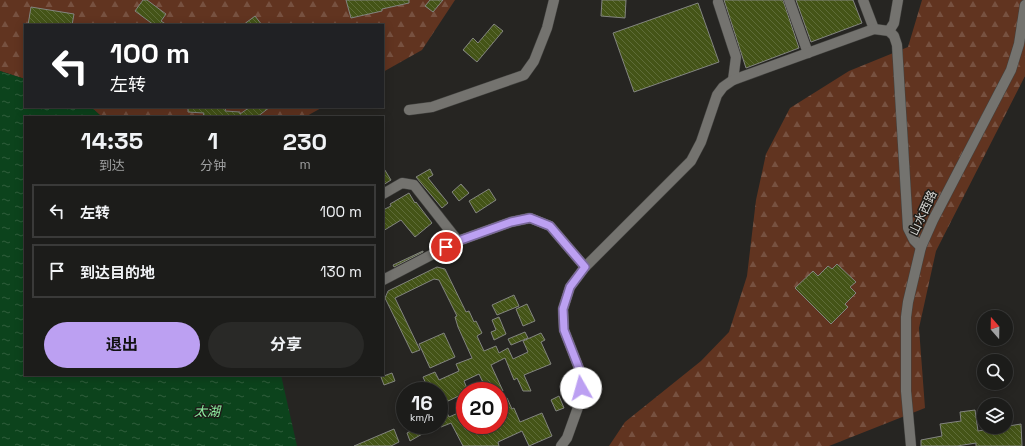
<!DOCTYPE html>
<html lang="zh">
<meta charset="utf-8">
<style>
:root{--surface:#1c1c1a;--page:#292927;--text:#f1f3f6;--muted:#a0a1a2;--line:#3a3a39;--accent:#bca0f2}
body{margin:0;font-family:"Space Grotesk","Noto Sans SC",sans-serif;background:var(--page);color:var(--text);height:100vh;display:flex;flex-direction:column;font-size:15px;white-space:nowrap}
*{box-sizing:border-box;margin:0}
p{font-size:13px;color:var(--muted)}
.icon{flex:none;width:22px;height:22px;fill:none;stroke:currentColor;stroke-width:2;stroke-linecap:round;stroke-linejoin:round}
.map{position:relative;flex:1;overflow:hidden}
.sheet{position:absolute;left:24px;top:116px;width:360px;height:260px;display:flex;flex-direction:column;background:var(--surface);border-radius:0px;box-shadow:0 2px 10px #0003,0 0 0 1px var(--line)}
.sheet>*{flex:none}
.hud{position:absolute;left:24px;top:24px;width:360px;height:84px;border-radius:0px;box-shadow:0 2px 10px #0003,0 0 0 1px var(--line);background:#202124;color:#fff;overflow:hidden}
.needle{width:26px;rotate:340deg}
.tools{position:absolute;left:977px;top:310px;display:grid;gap:8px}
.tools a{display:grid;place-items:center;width:36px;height:36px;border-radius:50%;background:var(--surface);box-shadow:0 2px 10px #0003,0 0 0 1px var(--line);font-size:20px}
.speed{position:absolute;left:396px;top:382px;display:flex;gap:8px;font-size:20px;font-weight:700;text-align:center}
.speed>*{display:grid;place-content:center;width:52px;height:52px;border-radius:50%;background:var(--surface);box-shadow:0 2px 10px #0003,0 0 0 1px var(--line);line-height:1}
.speed small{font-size:10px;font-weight:400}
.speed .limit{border:6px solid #d22;background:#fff;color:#111}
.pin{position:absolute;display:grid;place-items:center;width:34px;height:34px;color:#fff;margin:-17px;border:2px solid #fff;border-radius:50%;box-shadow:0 1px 4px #0007}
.me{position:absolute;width:44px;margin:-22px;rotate:353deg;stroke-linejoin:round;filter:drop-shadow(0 0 3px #0008)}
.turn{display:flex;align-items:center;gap:14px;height:84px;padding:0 20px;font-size:18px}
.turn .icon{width:52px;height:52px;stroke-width:2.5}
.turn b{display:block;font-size:28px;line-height:34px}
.eta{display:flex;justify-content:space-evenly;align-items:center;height:68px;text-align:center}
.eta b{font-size:24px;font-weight:700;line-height:28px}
.button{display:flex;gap:8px;margin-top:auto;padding:8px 20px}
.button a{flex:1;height:46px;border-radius:24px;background:var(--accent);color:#111;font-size:16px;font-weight:700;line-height:46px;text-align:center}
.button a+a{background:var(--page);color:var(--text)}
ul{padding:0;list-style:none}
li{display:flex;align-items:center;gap:12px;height:54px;margin:0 8px 6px;padding:0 12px;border:2px solid var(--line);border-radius:0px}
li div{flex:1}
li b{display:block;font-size:15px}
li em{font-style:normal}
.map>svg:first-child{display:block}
.forest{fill:url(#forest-firs)}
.water{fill:url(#water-ripples)}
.building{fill:url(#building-back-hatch);stroke:#838580}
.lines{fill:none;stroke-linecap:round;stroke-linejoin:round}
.minor-casing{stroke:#434340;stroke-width:11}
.minor{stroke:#74736f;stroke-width:10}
.route-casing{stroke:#7a689d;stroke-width:10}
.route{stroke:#bca0f2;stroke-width:7}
.labels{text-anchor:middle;stroke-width:3;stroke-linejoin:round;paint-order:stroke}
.street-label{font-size:12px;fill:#d8d8d5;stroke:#1d1c18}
.water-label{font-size:13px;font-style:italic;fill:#8feca0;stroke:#1d1c18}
</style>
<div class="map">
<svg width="1025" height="446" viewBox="0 0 1025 446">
<defs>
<pattern id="forest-firs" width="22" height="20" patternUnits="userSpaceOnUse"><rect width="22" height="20" fill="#613420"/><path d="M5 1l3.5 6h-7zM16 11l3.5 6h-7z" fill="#775140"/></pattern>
<pattern id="water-ripples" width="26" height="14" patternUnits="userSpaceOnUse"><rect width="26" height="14" fill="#0c431c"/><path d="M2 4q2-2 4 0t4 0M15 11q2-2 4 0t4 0" fill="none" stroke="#2f5d3c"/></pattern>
<pattern id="building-back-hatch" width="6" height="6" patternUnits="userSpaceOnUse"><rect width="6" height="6" fill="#445417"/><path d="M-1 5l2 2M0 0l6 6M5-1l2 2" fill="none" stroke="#5e6c38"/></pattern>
</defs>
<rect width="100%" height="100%" fill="#262522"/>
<g class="forest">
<path d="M0,0H455L422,50L383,72V25H25V79L0,71Z"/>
<path d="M922,0H1025V76L936,251L919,328L925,408L829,446H609L625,422L701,361L729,332L747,276L756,200L766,154L790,108L849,71L908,47Z"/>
<path d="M91,107H323L305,117H102Z"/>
</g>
<path class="water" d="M0,71L25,79V107H91L102,117H25V375H281L297,446H0Z"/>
<g class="building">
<path d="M143,0H147L166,14L161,21L167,25H154L135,11Z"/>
<path d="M346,0H409V3L382,9V11L351,18Z"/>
<path d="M430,0H443L433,12L425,6Z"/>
<path d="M602,0H626L625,18L601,16Z"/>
<path d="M724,0H783L799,48L746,68Z"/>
<path d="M796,0H853L862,23L811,42Z"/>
<path d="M698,3L719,62L634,92L613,33Z"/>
<path d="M31,7L74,14L72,25H28Z"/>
<path d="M255,16L262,25H243Z"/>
<path d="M494,24L503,31L477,62L463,50L473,38L478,43Z"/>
<path d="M188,107H226L225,111L240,112V114L250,107H270L257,117L203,116L204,113L188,112Z"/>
<path d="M383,167L391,180L383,185Z"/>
<path d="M430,169L433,175L428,178L448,203L442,208L416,177Z"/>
<path d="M461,184L469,193L459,201L452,192Z"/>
<path d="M489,189L496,200L476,213L469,201Z"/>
<path d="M409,193L415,203L416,202L432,223L415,237L401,220L383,231V210L391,206L390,204Z"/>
<path d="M423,251V252L394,267L393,265Z"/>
<path d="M837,264L856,282L850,287L856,293L845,304L848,307L831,324L795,288L813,271L818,276L828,266L832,269Z"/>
<path d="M437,267L445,269L466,312L469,311L474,322L476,321L482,333L477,336L484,351L496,346L499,353L508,348L513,359L528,352L523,341L541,333L545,340L541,342L551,364L524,375L531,391H523L517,378L514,380L505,358L491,365L503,391H487L479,374L464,381L468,391H465V393L446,402L440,389L435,391H429L423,377L435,372L439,380L459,371L456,364L472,358L458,327L455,317L457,316L439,280L434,279L395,298L420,350L412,353L385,298L388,291Z"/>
<path d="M514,295L519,306L497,315L492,305Z"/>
<path d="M527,304L535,321L523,326L516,309Z"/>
<path d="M499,317L506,334L494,340L491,332L496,330L492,320Z"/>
<path d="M525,332L528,338L511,345L508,339Z"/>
<path d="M444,333L455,357L430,368L419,344Z"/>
<path d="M392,373L395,381L384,385L381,377Z"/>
<path d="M439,396L449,417L465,410V429L474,425H499V413L502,412L499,402L507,398L512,409L514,408L520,422L542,413L552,436L529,446L522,431L498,442L499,446H463L451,423L441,427L439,422Z"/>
<path d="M559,396L564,408L556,411L551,400Z"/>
<path d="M975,410L978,431L1021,424L1022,446H976V443L957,446H921V440L942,436L940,424L961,421L960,412Z"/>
<path d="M416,425H425L424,433L410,441L407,433L416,428Z"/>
<path d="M394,429L399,442L391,446H354Z"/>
</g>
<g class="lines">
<g class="minor-casing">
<g id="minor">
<path d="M789,0L808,53"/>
<path d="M863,0L874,29"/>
<path d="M718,2L736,57L733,80"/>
<path d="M889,31L894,23L898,0"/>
<path d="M409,110L432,107L524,75L534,61L547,28L554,0"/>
<path d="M383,194L402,183L414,185L458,241L511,222L530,218L550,226L585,267"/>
<path d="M383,280L458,241"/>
<path d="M561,446L567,438L581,399L582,376L564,330L563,309L570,287L585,267L691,161L701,142L717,95L723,87L733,80L874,29L889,31L894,36L897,45L908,228L914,240L921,247"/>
<path d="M911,446L906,391V317L908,302L921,247L933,220L1011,70L1019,44L1025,5"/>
</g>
</g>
<use href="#minor" class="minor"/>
</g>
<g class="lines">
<g class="route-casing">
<path id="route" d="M446,247L458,241L511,222L530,218L550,226L585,267L570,287L563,309L564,330L582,376L581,388"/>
</g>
<use href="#route" class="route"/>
</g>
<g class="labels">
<g class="street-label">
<text transform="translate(923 213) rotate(-65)" y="4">山水西路</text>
</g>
<g class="water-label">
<text x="207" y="416">太湖</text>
</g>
</g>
</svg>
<div class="tools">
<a><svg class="needle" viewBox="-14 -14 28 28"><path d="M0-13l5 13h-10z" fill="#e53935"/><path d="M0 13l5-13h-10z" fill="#a0a1a2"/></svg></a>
<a><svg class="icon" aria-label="search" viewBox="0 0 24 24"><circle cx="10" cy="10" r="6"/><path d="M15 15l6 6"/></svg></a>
<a><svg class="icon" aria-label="layers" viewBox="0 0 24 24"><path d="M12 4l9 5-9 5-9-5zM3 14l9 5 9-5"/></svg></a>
</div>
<div class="speed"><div>16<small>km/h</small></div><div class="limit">20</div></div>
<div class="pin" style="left:446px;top:247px;background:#d93025"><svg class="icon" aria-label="arrive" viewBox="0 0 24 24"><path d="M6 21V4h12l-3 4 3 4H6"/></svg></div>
<svg class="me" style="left:581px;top:388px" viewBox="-20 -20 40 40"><circle r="19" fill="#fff"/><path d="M0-13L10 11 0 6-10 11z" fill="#bca0f2"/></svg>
<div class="hud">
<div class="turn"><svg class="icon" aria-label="left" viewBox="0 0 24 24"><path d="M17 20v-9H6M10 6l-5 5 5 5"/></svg><div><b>100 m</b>左转</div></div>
</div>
<section class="sheet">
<div class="eta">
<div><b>14:35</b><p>到达</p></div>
<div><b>1</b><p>分钟</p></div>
<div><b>230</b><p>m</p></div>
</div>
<ul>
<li><svg class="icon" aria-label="left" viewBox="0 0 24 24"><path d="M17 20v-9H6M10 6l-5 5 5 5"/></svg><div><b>左转</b></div><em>100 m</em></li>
<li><svg class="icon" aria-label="arrive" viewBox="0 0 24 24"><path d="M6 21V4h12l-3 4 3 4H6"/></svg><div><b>到达目的地</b></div><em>130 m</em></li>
</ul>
<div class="button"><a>退出</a><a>分享</a></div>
</section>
</div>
